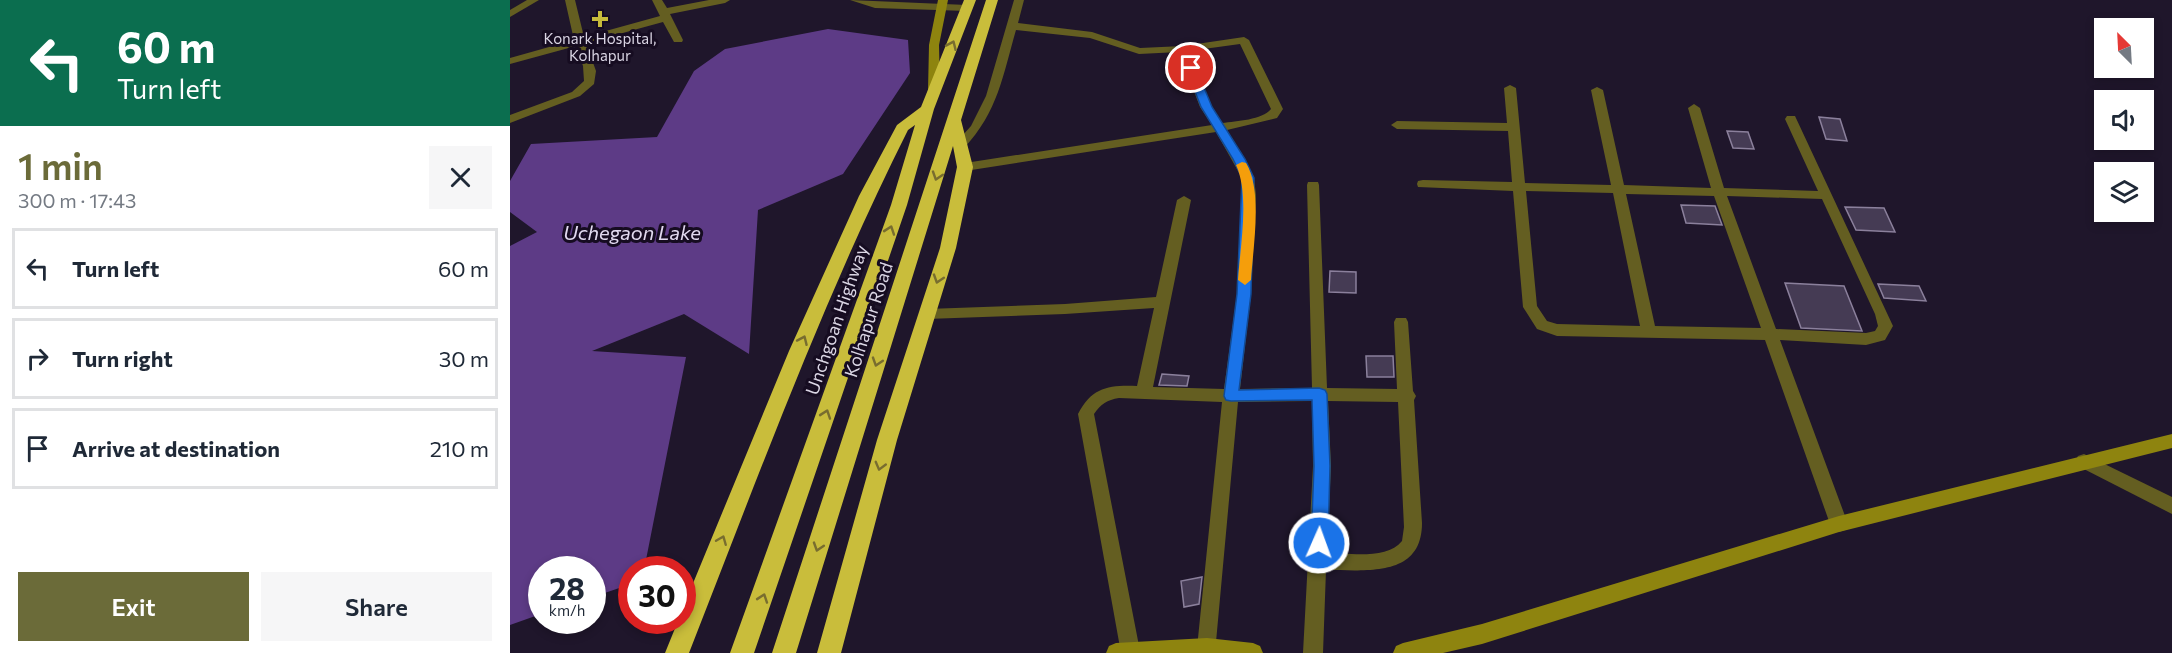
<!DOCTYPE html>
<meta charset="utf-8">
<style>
:root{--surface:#fff;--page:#f6f6f7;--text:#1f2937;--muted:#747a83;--line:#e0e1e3;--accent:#6b6b39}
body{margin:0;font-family:Commissioner,sans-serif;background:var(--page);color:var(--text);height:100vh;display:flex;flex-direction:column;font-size:22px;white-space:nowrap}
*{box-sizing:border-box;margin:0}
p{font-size:20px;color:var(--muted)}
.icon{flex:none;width:33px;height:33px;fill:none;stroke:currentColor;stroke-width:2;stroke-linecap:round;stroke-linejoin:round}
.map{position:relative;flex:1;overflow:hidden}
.details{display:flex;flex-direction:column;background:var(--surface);width:510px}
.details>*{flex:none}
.top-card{background:#0b6e4f;color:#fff;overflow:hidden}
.needle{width:39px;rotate:336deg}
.buttons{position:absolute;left:1584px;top:18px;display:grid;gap:12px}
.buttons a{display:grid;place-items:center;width:60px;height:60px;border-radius:0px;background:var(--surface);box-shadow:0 3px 9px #0003;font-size:30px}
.speed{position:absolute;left:18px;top:556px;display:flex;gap:12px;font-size:30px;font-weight:700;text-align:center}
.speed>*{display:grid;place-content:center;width:78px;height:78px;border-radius:50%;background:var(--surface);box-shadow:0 3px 9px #0003;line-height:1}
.speed small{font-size:15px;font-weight:400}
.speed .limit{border:9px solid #d22;background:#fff;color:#111}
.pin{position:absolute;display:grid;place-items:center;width:51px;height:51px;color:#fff;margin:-26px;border:3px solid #fff;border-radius:50%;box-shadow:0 2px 6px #0007}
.me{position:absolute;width:66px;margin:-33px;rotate:2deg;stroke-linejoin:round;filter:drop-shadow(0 0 4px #0008)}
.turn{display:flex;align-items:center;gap:21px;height:126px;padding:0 18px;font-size:27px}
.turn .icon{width:78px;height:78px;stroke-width:2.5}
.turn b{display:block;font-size:42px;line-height:51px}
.round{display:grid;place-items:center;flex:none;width:63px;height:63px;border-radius:0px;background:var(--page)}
.summary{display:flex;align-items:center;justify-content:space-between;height:102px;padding:0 18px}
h1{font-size:36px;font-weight:600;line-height:45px;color:var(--accent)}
.cta{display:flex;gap:12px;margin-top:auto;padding:12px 18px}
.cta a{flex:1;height:69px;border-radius:0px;background:var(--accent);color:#fff;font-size:24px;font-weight:600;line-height:69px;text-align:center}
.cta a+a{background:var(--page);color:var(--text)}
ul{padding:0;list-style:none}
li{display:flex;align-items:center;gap:18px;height:81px;margin:0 12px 9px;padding:0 6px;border:3px solid var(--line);border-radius:0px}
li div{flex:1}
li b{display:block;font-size:22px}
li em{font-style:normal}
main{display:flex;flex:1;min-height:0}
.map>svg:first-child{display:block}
.water{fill:#5d3b86}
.building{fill:#453b54;stroke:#8b809c;stroke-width:1.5}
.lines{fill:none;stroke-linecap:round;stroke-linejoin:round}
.street{fill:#645e21;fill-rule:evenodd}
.secondary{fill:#8e840f;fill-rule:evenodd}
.highway{fill:#c9bd3b;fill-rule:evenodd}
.oneway{stroke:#786d2f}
.route{fill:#1a73e8;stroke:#114b97;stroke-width:1.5}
.slow{fill:#f59e0b}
.poi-dot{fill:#c7bb3b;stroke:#160c21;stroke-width:2}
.labels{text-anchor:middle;stroke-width:6;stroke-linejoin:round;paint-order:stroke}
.far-poi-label{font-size:15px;fill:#dad5e4;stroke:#160c21}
.street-label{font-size:18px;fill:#dad5e4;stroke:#160c21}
.water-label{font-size:20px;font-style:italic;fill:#e2daf0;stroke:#160c21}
</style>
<main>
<section class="details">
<div class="top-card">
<div class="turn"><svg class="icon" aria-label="left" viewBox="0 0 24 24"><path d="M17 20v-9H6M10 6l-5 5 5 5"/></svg><div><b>60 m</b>Turn left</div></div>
</div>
<div class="summary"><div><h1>1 min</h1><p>300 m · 17:43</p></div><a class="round"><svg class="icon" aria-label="close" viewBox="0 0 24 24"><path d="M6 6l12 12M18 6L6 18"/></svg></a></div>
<ul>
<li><svg class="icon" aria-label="left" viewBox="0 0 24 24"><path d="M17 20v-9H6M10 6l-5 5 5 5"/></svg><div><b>Turn left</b></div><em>60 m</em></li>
<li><svg class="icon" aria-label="right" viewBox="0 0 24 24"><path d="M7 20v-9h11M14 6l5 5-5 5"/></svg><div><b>Turn right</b></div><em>30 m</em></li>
<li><svg class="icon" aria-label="arrive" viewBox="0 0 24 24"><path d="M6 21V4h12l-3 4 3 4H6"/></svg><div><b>Arrive at destination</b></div><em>210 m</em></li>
</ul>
<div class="cta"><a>Exit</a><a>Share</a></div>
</section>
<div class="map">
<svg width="1662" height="653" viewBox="0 0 1662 653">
<rect width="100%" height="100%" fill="#1f162b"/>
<path class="water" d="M318,29L398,40L400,73L333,174L248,210L239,354L174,314L82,351L176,357L134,570H122L121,584L83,597L82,570H32L31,614L0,625V246L27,232L0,212V181L21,144L147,137L184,71L215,49Z"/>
<g class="building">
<path d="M1309,117L1330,119L1337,141L1316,139Z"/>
<path d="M1217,131L1238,132L1244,149L1223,148Z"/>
<path d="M1171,205L1205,206L1212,225L1176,223Z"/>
<path d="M1335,207L1374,208L1385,232L1346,230Z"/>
<path d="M820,271L846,272V293L819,292Z"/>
<path d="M1275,283L1334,286L1352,331L1291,328Z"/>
<path d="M1368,284L1409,286L1416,301L1374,298Z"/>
<path d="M856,356H883L884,377H857Z"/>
<path d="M652,374L679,376L677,386L649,385Z"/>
<path d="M692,577L689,604L674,607L671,581Z"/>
</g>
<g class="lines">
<g class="street">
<path d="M17,0H29L0,17V10Z"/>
<path d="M55,0H65L74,37L150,16L142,0H152L157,8L199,0H220L215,3L160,14L173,40L172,42H164L153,22L76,43L86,71L84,84L70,96L0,123V115L62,92L74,81L73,66L66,46L0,64V58L64,40Z"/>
<path d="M340,0L457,5L462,8L457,11L365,8Z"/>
<path d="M504,0H514L508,23L582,32L630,48L673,46L734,37L739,40L773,109L767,118L717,130L744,178L746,195L741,294L730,389L802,388L797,185L798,182H808L809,185L817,388L887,389L884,322L886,318H896L898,322L903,391L906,396L904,400L912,523C912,578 856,570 816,570L813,653H793L803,466L802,401L728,402L705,653H689L687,648L712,402L609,398C597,400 591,404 584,414L630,651L629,653H611L568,414C582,387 599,385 627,386L644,308L555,314L417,319L412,318L410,314L412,310L417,309L555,304L646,297L667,200L674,196L681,200L643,387L714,389L727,294L732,195V178L706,132L455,171L449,167L455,163L702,125L690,107L669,52L629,54L580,38L506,30C493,75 488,112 454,148H446L444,145L461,126L476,96ZM730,44L761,109C752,120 727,121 712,123L702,107L679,51ZM818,401L888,402L894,527L892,541C877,560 839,553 817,553L821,466Z"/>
<path d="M1000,85L1006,88L1015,183L1101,185L1081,90L1087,87L1093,90L1114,185L1201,188L1178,108L1184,104L1190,108L1214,188L1308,191L1275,119L1277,116H1285L1383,326L1375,340L1356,345L1270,340L1338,524L1335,530L1329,532L1323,530L1320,524L1255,340L1047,336L1027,329L1013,307L1003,191L908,187L907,184L908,181L913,180L1002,182L998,131L887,129L881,125L887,121L997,123L994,88ZM1016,191L1103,193L1130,326L1047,324L1037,321L1027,306ZM1116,194L1204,196L1251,328L1145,326ZM1217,196L1312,199L1365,314L1368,326L1365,331L1356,333L1266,329Z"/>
<path d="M1574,454L1662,497V514L1568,466L1565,461L1568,456Z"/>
</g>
<g class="secondary">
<path d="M428,0H438L429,45L430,91L424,94L418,91L419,45Z"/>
<path d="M1662,434V448L1329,532L972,644L933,653H883L886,646L893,643L972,624L1329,516Z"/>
<path d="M697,638L743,643L750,646L753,653H596L599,646L606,643Z"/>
</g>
<g class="highway">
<path d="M454,0H466L424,109L397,205L244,653H220L381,205L405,125L398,130C313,299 248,477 179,653H155L168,621H172V610L279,351L349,196L387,125L411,107Z"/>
<path d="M476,0H488L451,120L463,167L446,248L387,440L331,653H307L367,440L430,248L447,167L443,146L286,653H262Z"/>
</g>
</g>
<defs><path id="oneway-chevron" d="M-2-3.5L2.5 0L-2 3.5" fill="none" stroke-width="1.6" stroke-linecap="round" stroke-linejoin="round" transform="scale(1.5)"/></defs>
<g class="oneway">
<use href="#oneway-chevron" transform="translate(442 45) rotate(-66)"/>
<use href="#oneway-chevron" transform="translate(427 176) rotate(108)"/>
<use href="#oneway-chevron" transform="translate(380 230) rotate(-71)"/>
<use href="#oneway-chevron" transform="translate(428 279) rotate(108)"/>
<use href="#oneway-chevron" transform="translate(293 340) rotate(-66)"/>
<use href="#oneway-chevron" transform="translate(367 362) rotate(108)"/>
<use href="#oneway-chevron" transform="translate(316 414) rotate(-71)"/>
<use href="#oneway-chevron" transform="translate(370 466) rotate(105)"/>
<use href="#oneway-chevron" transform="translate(212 540) rotate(-68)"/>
<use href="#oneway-chevron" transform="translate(308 547) rotate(108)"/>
<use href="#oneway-chevron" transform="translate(253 598) rotate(-71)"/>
</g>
<path class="route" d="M681,65L686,68L702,107L735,159L744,178L741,294L729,390L809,388L815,390L817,394L820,466L818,543L815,548L809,550L804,548L801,543L804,466L802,400L721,401L716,400L714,396L727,294L732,178L723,159L691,107L676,68Z"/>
<path class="slow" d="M732,162L736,163C753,191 743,247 741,280L735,285L728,280C730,247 740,195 726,165Z"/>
<path class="poi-dot" d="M87 10h6v6h6v6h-6v6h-6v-6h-6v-6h6z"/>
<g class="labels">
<g class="far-poi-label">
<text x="90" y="44">Konark Hospital,<tspan x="90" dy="17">Kolhapur</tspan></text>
</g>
<g class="street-label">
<text transform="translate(327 320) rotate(-71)" y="6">Unchgoan Highway</text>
<text transform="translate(359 320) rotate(-72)" y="6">Kolhapur Road</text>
</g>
<g class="water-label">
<text x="122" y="240">Uchegaon Lake</text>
</g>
</g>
</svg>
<div class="buttons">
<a><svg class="needle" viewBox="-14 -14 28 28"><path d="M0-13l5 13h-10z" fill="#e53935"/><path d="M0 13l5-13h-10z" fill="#747a83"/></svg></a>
<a><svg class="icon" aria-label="sound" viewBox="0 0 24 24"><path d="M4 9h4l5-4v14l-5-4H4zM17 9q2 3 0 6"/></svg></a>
<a><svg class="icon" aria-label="layers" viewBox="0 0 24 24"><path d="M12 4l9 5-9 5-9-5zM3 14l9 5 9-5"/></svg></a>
</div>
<div class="speed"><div>28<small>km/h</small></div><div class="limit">30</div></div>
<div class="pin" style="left:681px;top:68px;background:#d93025"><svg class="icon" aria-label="arrive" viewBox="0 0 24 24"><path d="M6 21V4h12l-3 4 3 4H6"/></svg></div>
<svg class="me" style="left:809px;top:543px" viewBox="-20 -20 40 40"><circle r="17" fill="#1a73e8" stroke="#fff" stroke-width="3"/><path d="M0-11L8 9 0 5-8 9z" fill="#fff"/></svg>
</div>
</main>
